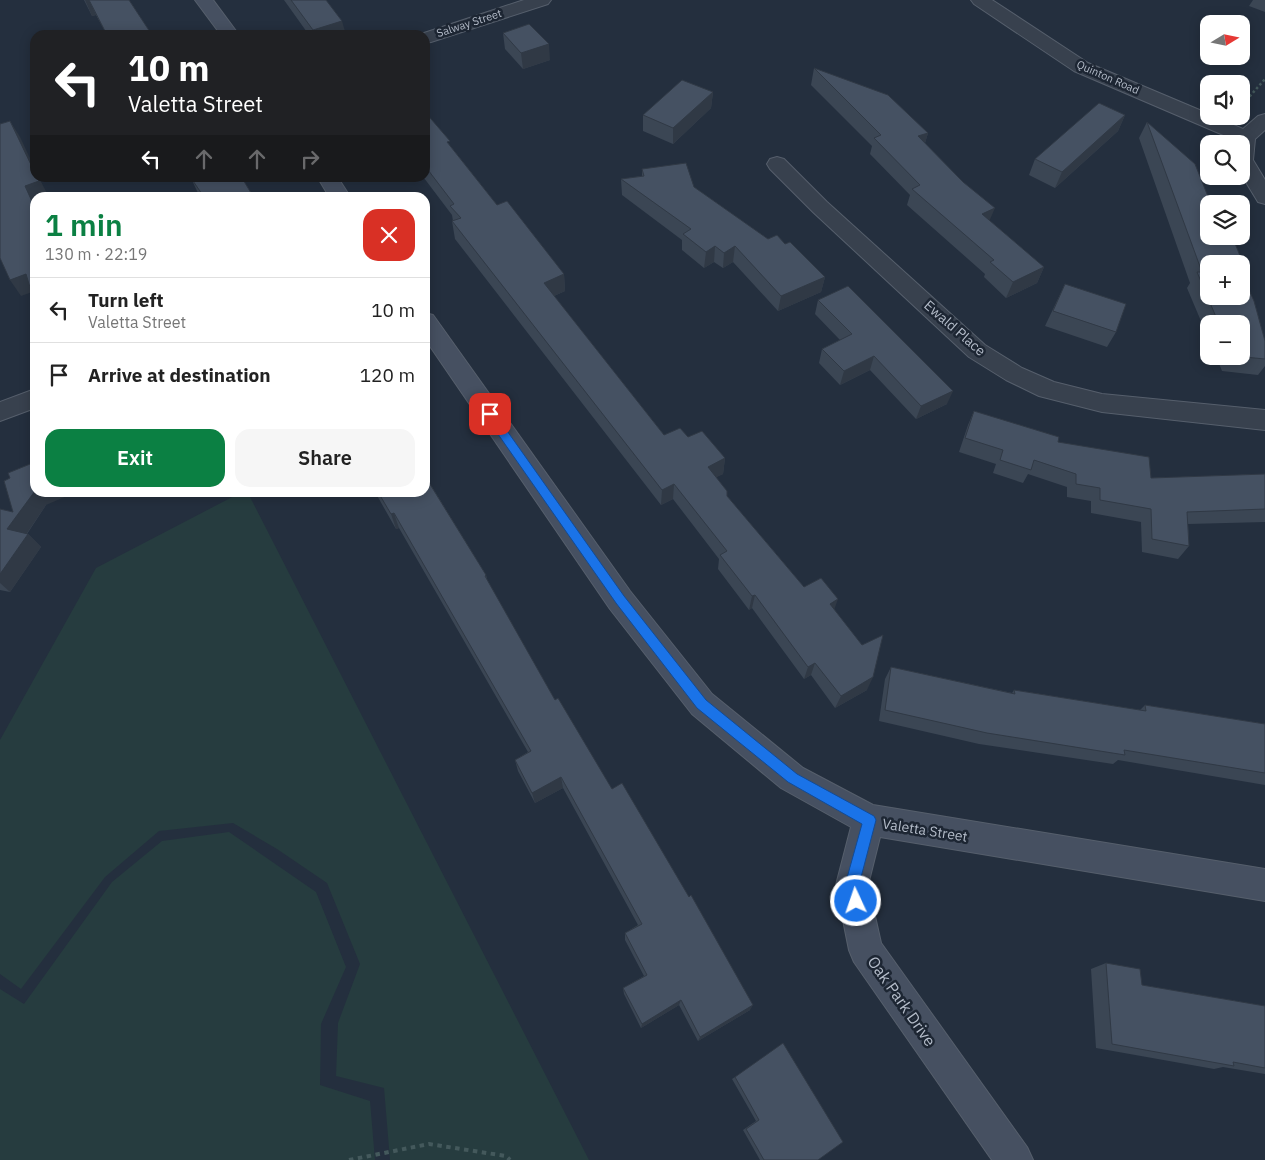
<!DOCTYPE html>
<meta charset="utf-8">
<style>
:root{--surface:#fff;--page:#f6f6f6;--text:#222;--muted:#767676;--line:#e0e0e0;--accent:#0b8043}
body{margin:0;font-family:"IBM Plex Sans",sans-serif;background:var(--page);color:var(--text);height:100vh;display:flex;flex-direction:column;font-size:19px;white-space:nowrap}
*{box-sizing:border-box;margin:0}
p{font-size:16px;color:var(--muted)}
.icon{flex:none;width:28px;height:28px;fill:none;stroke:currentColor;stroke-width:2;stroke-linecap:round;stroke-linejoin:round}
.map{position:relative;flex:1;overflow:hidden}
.panel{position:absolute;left:30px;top:192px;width:400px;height:305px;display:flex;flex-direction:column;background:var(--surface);border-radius:15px;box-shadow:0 2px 12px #0003}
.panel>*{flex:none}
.guide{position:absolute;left:30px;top:30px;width:400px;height:152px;border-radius:15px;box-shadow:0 2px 12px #0003;background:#202124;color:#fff;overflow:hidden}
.needle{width:32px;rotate:80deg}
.controls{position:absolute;left:1200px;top:15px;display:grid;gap:10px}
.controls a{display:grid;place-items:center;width:50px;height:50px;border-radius:10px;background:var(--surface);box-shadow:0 2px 12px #0003;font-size:25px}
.pin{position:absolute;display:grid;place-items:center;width:42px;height:42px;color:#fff;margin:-21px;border-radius:10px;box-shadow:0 2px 8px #0006}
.me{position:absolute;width:55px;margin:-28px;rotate:357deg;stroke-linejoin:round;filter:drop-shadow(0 0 4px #0008)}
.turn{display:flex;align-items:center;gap:18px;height:105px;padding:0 15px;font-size:22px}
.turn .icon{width:65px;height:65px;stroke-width:2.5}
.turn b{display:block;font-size:35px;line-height:42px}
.lanes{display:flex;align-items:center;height:48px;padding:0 15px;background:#0003;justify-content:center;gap:25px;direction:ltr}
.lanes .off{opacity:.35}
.round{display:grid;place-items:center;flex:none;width:52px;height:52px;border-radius:15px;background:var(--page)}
.summary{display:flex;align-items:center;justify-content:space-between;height:85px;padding:0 15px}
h1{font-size:30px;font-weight:600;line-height:38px;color:var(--accent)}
.primary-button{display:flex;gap:10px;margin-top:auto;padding:10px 15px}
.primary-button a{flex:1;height:58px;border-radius:15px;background:var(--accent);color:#fff;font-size:20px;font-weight:600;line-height:58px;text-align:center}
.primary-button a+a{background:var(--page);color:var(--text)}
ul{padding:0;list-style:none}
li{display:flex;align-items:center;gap:15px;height:65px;padding:0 15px;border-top:1px solid var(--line)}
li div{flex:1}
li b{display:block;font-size:19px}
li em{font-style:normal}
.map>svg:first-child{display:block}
.green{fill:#263c3f}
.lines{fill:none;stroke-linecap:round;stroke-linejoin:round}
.street-casing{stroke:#565f6c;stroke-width:2}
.secondary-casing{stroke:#565f6c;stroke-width:2}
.path-far1{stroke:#44595c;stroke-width:2.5;stroke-dasharray:2.5 2.5;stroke-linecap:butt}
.path{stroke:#44595c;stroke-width:4;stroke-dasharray:4.5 4.5;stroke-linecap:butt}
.street{fill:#38414e;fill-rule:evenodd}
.secondary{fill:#465061;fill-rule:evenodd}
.wall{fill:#3b4654}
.shaded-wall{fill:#303945}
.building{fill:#455162;stroke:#303945;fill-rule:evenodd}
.route{fill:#1a73e8;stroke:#114b97}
.labels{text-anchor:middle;stroke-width:5;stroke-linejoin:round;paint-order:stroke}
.far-street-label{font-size:11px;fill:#b4bcc9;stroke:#1d2633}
.street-label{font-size:14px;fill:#b4bcc9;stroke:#1d2633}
.near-street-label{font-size:16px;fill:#b4bcc9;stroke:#1d2633}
</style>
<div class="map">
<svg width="1265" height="1160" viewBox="0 0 1265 1160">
<rect width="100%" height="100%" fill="#242f3e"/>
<g class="green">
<path d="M240,493H248L589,1160H390L384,1088L336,1076L338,1023L360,964L327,883L277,849L233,823L159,831L105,877L21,989L0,974V740L96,568Z"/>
<path d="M229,832L316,892L346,967L321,1024L320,1085L370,1101L375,1160H0V989L24,1004L112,882L162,841Z"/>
</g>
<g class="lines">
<g class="street-casing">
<g id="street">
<path d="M524,0H551L548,4L431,42L425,43V35H418Z"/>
<path d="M971,0H992L1088,63L1209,114V116H1213L1243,129L1258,116L1265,114V130L1255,139L1253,160L1265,180V204L1258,202L1241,174V144H1234L1235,140L1074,71L974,4Z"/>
<path d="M777,157L784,159L827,202L985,345L1022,368L1054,382L1102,394L1265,410V430L1102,412L1039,396L1006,380L969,357L813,212L770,169L767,164L770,159Z"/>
<path d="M35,389V408L0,421V402Z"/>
</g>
</g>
<g class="secondary-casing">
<g id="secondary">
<path d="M195,0H213L239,35H221Z"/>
<path d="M318,178H338L351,198H330Z"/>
<path d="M425,313L433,315L630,591L712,694L803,768L873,805L1265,869V901L880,837L868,885L881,943L1027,1147L1033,1160H992L854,962L849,950L836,885L851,827L781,788L692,714L610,609L425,339Z"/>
</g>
</g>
<path class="path-far1" d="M1243,104L1265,79"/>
<path class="path" d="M349,1160L429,1144L506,1156L510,1160"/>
<use href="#street" class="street"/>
<use href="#secondary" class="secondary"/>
</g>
<g class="wall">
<path d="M84,0H129L152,35H107L96,15L92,16Z"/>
<path d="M284,0H326L346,35H309Z"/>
<path d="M1253,0H1265V12L1249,6Z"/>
<path d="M503,33L550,60L523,69L505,49Z"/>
<path d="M814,68L928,133L925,143L990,221L1044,267L1037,283L1006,298L984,277L985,274L907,205L910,195L870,154L872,146L811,85Z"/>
<path d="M713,92L711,108L673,144L643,131V115Z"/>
<path d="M425,112L451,147L497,205L564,274L565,291L554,296L664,435L688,437L725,458L723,474L716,477L727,496L804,587L834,610L867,690L835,708L811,675L804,679L752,608L749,610L718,569L719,559L673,499L661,505L455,239L452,221H453L452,215L424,178H425Z"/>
<path d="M1125,115L1118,131L1055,188L1029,175L1035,159Z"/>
<path d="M1147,122L1211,204L1249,278L1246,283L1265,341V366L1258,375L1222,371L1216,356H1241V324H1209V340L1187,288L1190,283L1139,138Z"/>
<path d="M642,169L694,187L768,239L785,244L825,277L821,292L778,311L733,262L723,268L714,262L704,268L682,250V240L622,195L621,179L642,176Z"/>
<path d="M191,178H242L254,198H201L197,191Z"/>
<path d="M1065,284L1116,332L1107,347L1045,326Z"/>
<path d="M818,300L947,404L916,419L870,370L840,385L819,363L822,349L840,340L815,314Z"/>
<path d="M974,411L1058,442L1151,478L1265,474V522L1188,524L1189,546L1178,559L1142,552L1141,522L1091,513V501L1067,497V487L1028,474L1023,483L993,473L996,464L959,452L968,425Z"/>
<path d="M10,478L46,505L27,534H28L41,547L10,592L0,590V509L13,512Z"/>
<path d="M432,487L486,575L488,583L555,700L612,789L750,1010L698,1041L679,1005L641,1028L624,994L623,988L644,976L625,940V933L638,925L563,788L535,803L518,771L515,760L528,752L399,528L396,529L375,492H425Z"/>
<path d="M891,667L1012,693L1014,690L1140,710L1145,705L1265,724V785L1118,760L1113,764L979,744L879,721L885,679Z"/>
<path d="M1106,963L1142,985L1265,1006V1074L1223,1067L1214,1069L1096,1048L1091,969Z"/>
<path d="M735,1077L818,1160H760L743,1130L756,1121L732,1079Z"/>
</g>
<g class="shaded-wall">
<path d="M85,0H89L96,15L92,16Z"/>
<path d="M342,21L346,35H315L313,30Z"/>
<path d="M549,44L550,60L523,69L521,53Z"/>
<path d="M713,92L711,108L673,144V128Z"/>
<path d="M1125,115L1118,131L1055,188L1062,172Z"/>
<path d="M10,121L20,137L35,169V173Z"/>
<path d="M928,133L923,150L918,136Z"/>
<path d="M37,178H39L49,197L35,198V208L25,186Z"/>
<path d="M995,208L988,224L982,214Z"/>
<path d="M715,246L714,262L704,268L706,252Z"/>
<path d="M735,246L733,262L723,268L724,253Z"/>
<path d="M1044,267L1037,283L1006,298L1013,282Z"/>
<path d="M26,274L35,291L21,296L10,280Z"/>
<path d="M564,274L565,291L545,300L544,283Z"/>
<path d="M825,277L821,292L778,311L781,296Z"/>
<path d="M874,356L870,370L840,385L844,371Z"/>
<path d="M953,391L947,404L916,419L921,406Z"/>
<path d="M725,458L723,474L707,482L708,467Z"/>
<path d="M674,484L673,499L661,505L662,490Z"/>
<path d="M34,491H35V492H76L46,505L21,542L7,529Z"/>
<path d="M394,513L399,528L396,529L391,514Z"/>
<path d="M28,534L41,547L10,592L0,583V574Z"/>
<path d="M755,595L752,608L749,610L752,596Z"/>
<path d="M838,599L833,613L830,604Z"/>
<path d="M815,663L811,675L804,679L808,667Z"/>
<path d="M873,677L867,690L835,708L841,696Z"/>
<path d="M561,777L563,788L535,803L532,793Z"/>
<path d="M681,1000L679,1005L641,1028L642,1024Z"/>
<path d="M753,1005L750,1010L698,1041L700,1037Z"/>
</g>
<g class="building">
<path d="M89,0H129L152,35H107Z"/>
<path d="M291,0H326L342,21L313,30Z"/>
<path d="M529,24L549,44L521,53L503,33Z"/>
<path d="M814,68L888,95L928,133L918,136L963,182L995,208L982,214L1044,267L1013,282L990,262L994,260L912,189L920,185L874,138L881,135Z"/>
<path d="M682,80L713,92L673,128L643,115Z"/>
<path d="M1099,103L1125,115L1062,172L1035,159Z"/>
<path d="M425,112L450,141L447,142L497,205L507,201L564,274L544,283L664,435L680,428L688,437L702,431L725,458L708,467L727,491V496L804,587L821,578L838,599L830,604L862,645L883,635L873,677L841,696L815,663L808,667L755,595L752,596L720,555L727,551L674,484L662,490L452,221L461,218L450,206L454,204L425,166Z"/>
<path d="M10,121L35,173V178H37L39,181L25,186L35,208V304L26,274L10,280L0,258V124Z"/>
<path d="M1147,122L1195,164L1211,204H1209V236H1232L1249,278L1244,279L1254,301L1265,341V359L1234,356H1241V324H1219L1197,272H1202ZM1209,264H1241V296H1209Z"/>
<path d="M686,163L694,187L768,239L777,235L785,244L790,242L825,277L781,296L735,246L724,253L715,246L706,252L683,234L691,229L621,179L644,176L642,169Z"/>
<path d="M191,178H242L254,198H203L204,197Z"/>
<path d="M1065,284L1126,304L1116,332L1053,311Z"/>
<path d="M848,286L953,391L921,406L874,356L844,371L822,349L852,334L818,300Z"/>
<path d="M974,411L1059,437L1058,442L1149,457L1151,478L1265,474V509L1187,512L1189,546L1152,539L1151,509L1100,500V488L1076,484V474L1034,460L1031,470L1000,460L1003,450L965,438Z"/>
<path d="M35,462V491L7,529L28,534L0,574V509L13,512L4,481L10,478L8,473Z"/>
<path d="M425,473L430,480L428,481L486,575L485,576L555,700L558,698L612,789L622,783L689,897L691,895L753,1005L700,1037L681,1000L642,1024L623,988L647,975L625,933L642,924L561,777L532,793L515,760L531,751L394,513L391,514L378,492H425Z"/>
<path d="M891,667L1015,694L1014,690L1146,711L1145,705L1265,724V773L1124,750L1125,755L987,733L885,710Z"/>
<path d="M1106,963L1140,969L1142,985L1265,1006V1068L1233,1062L1234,1066L1112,1044Z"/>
<path d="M783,1043L843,1142L818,1160H764L746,1129L759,1120L735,1077Z"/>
</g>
<path class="route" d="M490,410L493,411L624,596L706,700L797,774L874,816L876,820L859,885L862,901L860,906L856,908L851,906L845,885L862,824L788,782L697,708L616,603L486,417L485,414Z"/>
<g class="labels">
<g class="far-street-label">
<text transform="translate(469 23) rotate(-18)" y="4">Salway Street</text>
<text transform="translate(1108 77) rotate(24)" y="4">Quinton Road</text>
</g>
<g class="street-label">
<text transform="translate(955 328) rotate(41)" y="5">Ewald Place</text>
<text transform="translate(925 830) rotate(9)" y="5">Valetta Street</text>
</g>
<g class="near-street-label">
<text transform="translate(902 1001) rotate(55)" y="6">Oak Park Drive</text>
</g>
</g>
</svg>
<div class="controls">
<a><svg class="needle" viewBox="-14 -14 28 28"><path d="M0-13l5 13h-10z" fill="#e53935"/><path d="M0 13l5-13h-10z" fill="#767676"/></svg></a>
<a><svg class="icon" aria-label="sound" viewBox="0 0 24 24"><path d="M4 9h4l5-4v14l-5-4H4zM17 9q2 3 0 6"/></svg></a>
<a><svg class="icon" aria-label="search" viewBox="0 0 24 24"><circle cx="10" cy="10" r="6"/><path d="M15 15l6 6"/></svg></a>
<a><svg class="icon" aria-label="layers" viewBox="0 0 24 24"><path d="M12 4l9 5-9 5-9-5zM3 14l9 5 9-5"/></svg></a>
<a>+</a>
<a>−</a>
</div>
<div class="pin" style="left:490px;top:414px;background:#d93025"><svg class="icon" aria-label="arrive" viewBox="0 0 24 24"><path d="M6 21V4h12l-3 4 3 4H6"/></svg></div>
<svg class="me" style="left:856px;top:901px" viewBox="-20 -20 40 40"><circle r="17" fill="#1a73e8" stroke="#fff" stroke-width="3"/><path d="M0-11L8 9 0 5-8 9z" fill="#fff"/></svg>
<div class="guide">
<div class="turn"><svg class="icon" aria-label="left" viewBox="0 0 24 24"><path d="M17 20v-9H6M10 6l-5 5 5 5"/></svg><div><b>10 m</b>Valetta Street</div></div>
<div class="lanes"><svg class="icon" aria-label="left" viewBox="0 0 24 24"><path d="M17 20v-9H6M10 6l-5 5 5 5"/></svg><svg class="icon off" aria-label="ahead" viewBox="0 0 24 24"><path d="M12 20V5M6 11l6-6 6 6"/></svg><svg class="icon off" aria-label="ahead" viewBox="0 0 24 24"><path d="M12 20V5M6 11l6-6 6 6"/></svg><svg class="icon off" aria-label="right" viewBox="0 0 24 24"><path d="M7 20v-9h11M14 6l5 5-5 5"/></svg></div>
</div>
<section class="panel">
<div class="summary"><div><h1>1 min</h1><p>130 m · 22:19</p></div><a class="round" style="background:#d93025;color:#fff"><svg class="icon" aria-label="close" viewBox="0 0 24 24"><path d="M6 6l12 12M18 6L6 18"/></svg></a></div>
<ul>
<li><svg class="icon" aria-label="left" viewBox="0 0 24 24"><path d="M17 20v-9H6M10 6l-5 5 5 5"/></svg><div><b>Turn left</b><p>Valetta Street</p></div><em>10 m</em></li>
<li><svg class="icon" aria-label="arrive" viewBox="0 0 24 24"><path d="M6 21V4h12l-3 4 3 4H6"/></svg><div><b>Arrive at destination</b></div><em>120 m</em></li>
</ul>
<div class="primary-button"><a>Exit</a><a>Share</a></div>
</section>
</div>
